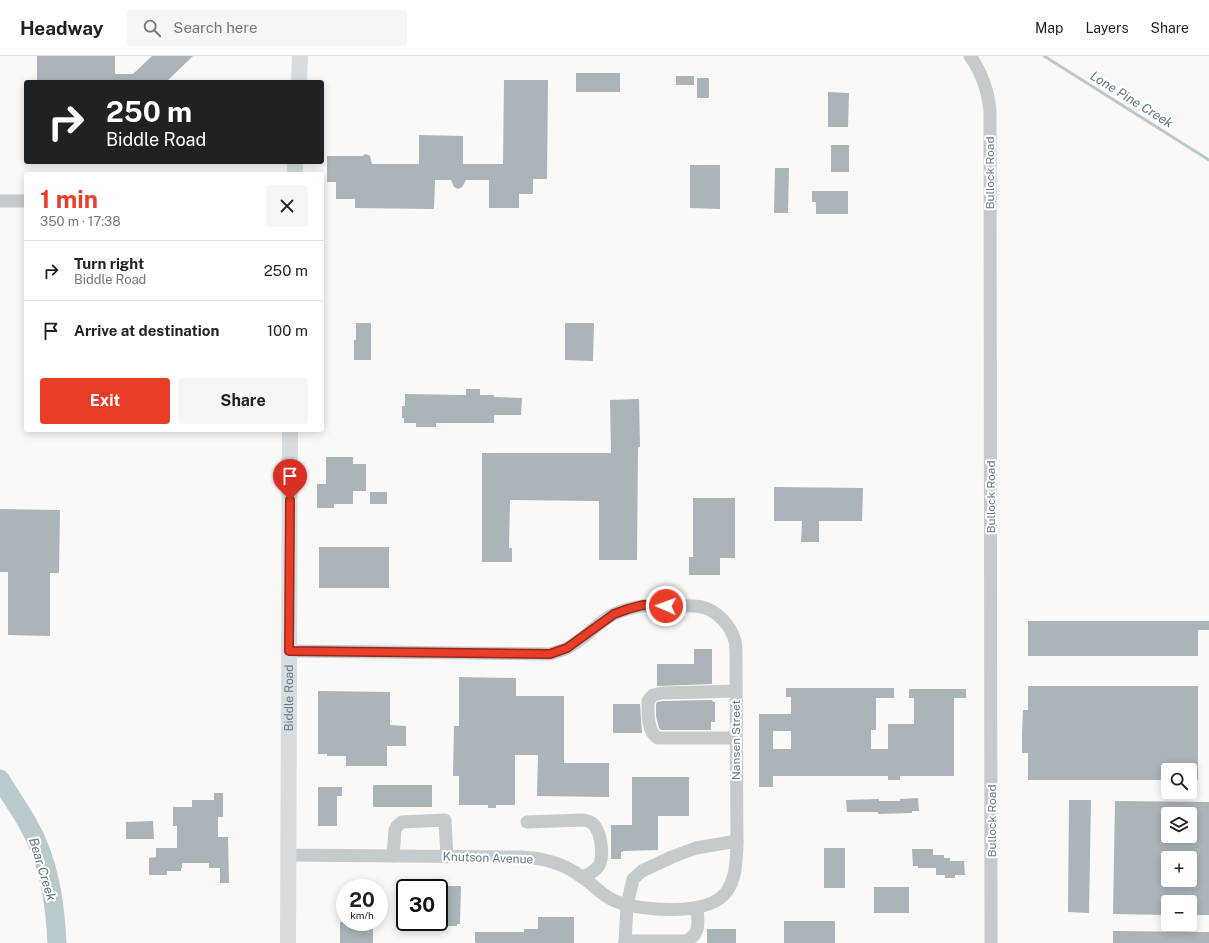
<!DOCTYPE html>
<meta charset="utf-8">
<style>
:root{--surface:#fff;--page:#f6f6f6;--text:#222;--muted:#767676;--line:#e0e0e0;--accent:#e93d28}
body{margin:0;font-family:"Public Sans",sans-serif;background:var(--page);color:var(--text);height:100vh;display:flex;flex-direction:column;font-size:15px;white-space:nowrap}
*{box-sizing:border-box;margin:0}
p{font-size:13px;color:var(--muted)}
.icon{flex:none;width:22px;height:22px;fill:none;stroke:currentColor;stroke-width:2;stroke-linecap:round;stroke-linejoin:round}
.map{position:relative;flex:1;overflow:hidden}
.details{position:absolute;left:24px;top:116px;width:300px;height:260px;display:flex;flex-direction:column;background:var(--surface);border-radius:4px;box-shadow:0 2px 10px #0003}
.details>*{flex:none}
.banner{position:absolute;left:24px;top:24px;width:300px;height:84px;border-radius:4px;box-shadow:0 2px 10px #0003;background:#202124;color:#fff;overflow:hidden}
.controls{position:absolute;left:1161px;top:707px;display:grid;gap:8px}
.controls a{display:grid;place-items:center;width:36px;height:36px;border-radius:4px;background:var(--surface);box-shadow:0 2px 10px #0003;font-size:20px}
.speed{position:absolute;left:336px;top:823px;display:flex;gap:8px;font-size:20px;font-weight:700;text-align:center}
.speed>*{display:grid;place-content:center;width:52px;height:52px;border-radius:50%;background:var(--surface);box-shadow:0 2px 10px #0003;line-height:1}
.speed small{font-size:10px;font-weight:400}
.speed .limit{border:2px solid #111;border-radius:6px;background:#fff;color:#111}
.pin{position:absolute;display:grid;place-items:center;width:34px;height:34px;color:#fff;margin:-41px -17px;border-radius:50% 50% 50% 0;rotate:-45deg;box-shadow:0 0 4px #0007}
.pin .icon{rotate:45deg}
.me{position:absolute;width:44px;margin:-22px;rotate:272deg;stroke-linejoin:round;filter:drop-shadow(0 0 3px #0008)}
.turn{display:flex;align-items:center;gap:14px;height:84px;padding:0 16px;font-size:18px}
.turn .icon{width:52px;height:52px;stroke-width:2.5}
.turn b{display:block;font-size:28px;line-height:34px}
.round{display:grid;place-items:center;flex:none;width:42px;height:42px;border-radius:4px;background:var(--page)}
.head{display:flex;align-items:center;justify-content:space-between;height:68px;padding:0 16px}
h1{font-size:24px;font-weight:700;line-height:30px;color:var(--accent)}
.cta{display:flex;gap:8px;margin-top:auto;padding:8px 16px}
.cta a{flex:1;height:46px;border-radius:4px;background:var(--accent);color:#fff;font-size:16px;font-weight:700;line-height:46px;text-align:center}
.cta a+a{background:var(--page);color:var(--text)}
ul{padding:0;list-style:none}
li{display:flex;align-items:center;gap:12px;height:60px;padding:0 16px;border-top:1px solid var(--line)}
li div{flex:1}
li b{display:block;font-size:15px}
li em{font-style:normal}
header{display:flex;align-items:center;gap:24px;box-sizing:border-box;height:56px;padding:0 20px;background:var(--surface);border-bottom:1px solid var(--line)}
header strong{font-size:19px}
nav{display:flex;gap:22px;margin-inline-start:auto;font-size:14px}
.search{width:280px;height:36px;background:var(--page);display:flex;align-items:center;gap:10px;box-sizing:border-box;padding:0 14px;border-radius:4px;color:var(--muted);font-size:15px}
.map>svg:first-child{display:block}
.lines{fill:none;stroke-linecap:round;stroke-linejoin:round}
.stream{stroke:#bac9cb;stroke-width:3}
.river{stroke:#bac9cb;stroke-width:19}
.building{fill:#aab4b9;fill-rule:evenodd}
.minor{stroke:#c5cacd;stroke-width:13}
.major{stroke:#d6dcdf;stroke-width:16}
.route-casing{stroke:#97281a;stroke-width:10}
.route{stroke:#e93d28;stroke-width:7}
.labels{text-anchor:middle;stroke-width:4;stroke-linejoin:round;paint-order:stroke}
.street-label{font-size:12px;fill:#647983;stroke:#fff}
.water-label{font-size:13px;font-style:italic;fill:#5e787d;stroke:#fff}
</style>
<header>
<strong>Headway</strong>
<div class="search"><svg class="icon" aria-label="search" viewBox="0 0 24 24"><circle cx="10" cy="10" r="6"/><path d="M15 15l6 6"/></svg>Search here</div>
<nav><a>Map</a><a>Layers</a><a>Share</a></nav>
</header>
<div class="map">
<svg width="1209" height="887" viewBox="0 0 1209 887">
<rect width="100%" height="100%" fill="#faf9f7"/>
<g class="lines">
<path class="stream" d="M1044,0L1209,104"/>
<path class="river" d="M0,723C9,738 19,752 28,768C49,804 55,846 57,887"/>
</g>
<g class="building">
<path d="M37,0H115V18H133L152,0H193L166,26H37Z"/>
<rect x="576" y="17" width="44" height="19"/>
<rect x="676" y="20" width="18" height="9"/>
<rect x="697" y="22" width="12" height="20"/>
<path d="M504,24H548L547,123H533V138H519V152H489V124H466L462,131L458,133L454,131L451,124H435L434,153L355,152V143H336V126H327V100H362L366,98L370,100L372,108H419V79L463,80V108H503Z"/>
<path d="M828,36L849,37L848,71H828Z"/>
<rect x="831" y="89" width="18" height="27"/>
<path d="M690,109H720V153L690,152Z"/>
<path d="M775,112H789L788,157H774Z"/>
<path d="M812,135H848V158H816V146H812Z"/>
<path d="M356,267H371V304H354V284H356Z"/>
<path d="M565,267H594L593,305L565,304Z"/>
<path d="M466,333H480V339H494V341L522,342L521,359H494V367H436V371H416V367H404V362H402V350H405V338L466,339Z"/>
<path d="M639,343L640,391H638L637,504H599V445L510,444L509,492H512V506H482V397H611L610,344Z"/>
<path d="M326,401H353V408H366V435H353V448H334V452H317V428H326Z"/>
<path d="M774,431L863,432L862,465H819V486H801L802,465H774Z"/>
<rect x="370" y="436" width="17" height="12"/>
<path d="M693,442H735V502H720V519H689V501H693Z"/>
<path d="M0,453L60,454L59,517H50V580L8,579V516H0Z"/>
<rect x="319" y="491" width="70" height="41"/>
<path d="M1028,565H1209V574H1198V600H1028Z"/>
<path d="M694,593H712V628L657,630V608H694Z"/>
<path d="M459,621L516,622V640H564V707H609V741L537,740L538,699H515V749H496V752H488V749H459V720H453L454,670H459Z"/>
<path d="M1028,630H1198V724H1190V714H1168V724H1028V697H1022V677L1023,654H1028Z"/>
<path d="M786,632H894V642H876V674H871V693H888V668H914V642H909V633H966V642H954V720H900V724H888V720H773V731H759V658H791V641H786ZM773,675H791V693H773Z"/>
<path d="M318,635L390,636V669L406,670V690H387V710H346V700H327V698H318Z"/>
<path d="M712,644L713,646H715V666H711V674H661L659,672L656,660V648L657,646L663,645Z"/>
<path d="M613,648H640L642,677H613Z"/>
<path d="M632,721H689V760H658V794L623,795V796H621V803H611V769H632Z"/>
<rect x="373" y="729" width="59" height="22"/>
<path d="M318,731H342V740H337V770H318Z"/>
<path d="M214,737H223V761H218V781H228L229,827H220V812H209V807H182V812H181V815H167V819H149V802L156,801V792H177V770H173V751H192V744H214Z"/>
<path d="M918,742L919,755H912V757L878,758V756H847L846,744L879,743V745H900V743Z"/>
<path d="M1069,744H1091L1089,857L1068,856Z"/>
<path d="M1115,745L1209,746V859H1190V846H1168V859L1113,858ZM1168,758H1190V780H1168ZM1168,802H1190V824H1168Z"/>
<path d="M153,765L154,783H126V766Z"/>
<rect x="824" y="792" width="21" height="40"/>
<path d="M912,793H933V799H944V802H950V805H964L965,819H955V822H945V819H936V812H918V810H913Z"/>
<path d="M440,830H461L460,868H457V870H440Z"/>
<rect x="874" y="831" width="35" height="26"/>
<path d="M538,861H574V887H476L475,886V876H524V873H538Z"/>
<rect x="784" y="865" width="51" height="22"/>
<rect x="340" y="866" width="33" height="21"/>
<rect x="707" y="873" width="29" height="14"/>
<path d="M1113,875L1209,876V887H1113Z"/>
</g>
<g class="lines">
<g class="minor">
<path d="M970,0C982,17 988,34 990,55L991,887"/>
<path d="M0,145H26"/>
<path d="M736,635L662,637L653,639L648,645C648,657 647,676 658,682H736"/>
<path d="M527,766L583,764C587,765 591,765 594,769C601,777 605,802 598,811C594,816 589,818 583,821"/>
<path d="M288,799L521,801C529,802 537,802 545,804C558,807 573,814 583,822C594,829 603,840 615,845C640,855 710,861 727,835C736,822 736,806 737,791L736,600C736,595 736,590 735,585C731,570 718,555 702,551C691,549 680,550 668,550C648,549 634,549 614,558C597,566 585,584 567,592C562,595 555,596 550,598L289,595"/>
<path d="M393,800L395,774L397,770L402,766L445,764L447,801"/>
<path d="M625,885H686C701,878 698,866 697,852"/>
<path d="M625,887L627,849L633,823L642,815L672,801L696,792L737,785"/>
</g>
<g class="major">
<path d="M299,26L300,0"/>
<path d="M295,118V106"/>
<path id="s1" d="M288,887L290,374"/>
</g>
</g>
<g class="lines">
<g class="route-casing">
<path id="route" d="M290,444L289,595L550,598L567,592L614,558L628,553L643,549L666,550"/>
</g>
<use href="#route" class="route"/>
</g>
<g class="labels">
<g class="street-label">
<text transform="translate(990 117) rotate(-90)" y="4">Bullock Road</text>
<text transform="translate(991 441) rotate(-90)" y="4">Bullock Road</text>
<text dy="4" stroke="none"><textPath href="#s1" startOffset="245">Biddle Road</textPath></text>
<text transform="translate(736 684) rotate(-90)" y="4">Nansen Street</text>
<text transform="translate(992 765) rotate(-90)" y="4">Bullock Road</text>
<text transform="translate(488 802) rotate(2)" y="4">Knutson Avenue</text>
</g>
<g class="water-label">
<text transform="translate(1132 43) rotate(32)" y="5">Lone Pine Creek</text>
<text transform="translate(43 813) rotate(73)" y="5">Bear Creek</text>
</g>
</g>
</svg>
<div class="controls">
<a><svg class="icon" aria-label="search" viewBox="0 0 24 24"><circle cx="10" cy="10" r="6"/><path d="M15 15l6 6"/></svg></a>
<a><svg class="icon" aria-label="layers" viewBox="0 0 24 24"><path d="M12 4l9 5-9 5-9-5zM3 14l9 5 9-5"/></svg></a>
<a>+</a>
<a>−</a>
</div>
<div class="speed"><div>20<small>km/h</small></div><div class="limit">30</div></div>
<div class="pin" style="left:290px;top:444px;background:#d93025"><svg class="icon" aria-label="arrive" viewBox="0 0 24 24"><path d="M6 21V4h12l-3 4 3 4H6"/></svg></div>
<svg class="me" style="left:666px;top:550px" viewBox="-20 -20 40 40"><circle r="17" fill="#e93d28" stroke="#fff" stroke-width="3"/><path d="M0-11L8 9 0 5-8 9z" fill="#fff"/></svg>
<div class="banner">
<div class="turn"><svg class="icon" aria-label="right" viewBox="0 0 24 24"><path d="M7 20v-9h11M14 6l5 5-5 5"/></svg><div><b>250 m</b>Biddle Road</div></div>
</div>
<section class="details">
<div class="head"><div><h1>1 min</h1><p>350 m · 17:38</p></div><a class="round"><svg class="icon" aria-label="close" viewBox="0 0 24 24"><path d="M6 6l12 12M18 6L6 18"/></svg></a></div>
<ul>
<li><svg class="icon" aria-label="right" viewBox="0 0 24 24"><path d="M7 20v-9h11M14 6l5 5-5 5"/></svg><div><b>Turn right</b><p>Biddle Road</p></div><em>250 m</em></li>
<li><svg class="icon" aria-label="arrive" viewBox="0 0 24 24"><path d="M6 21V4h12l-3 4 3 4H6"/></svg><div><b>Arrive at destination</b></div><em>100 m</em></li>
</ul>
<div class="cta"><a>Exit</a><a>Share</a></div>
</section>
</div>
